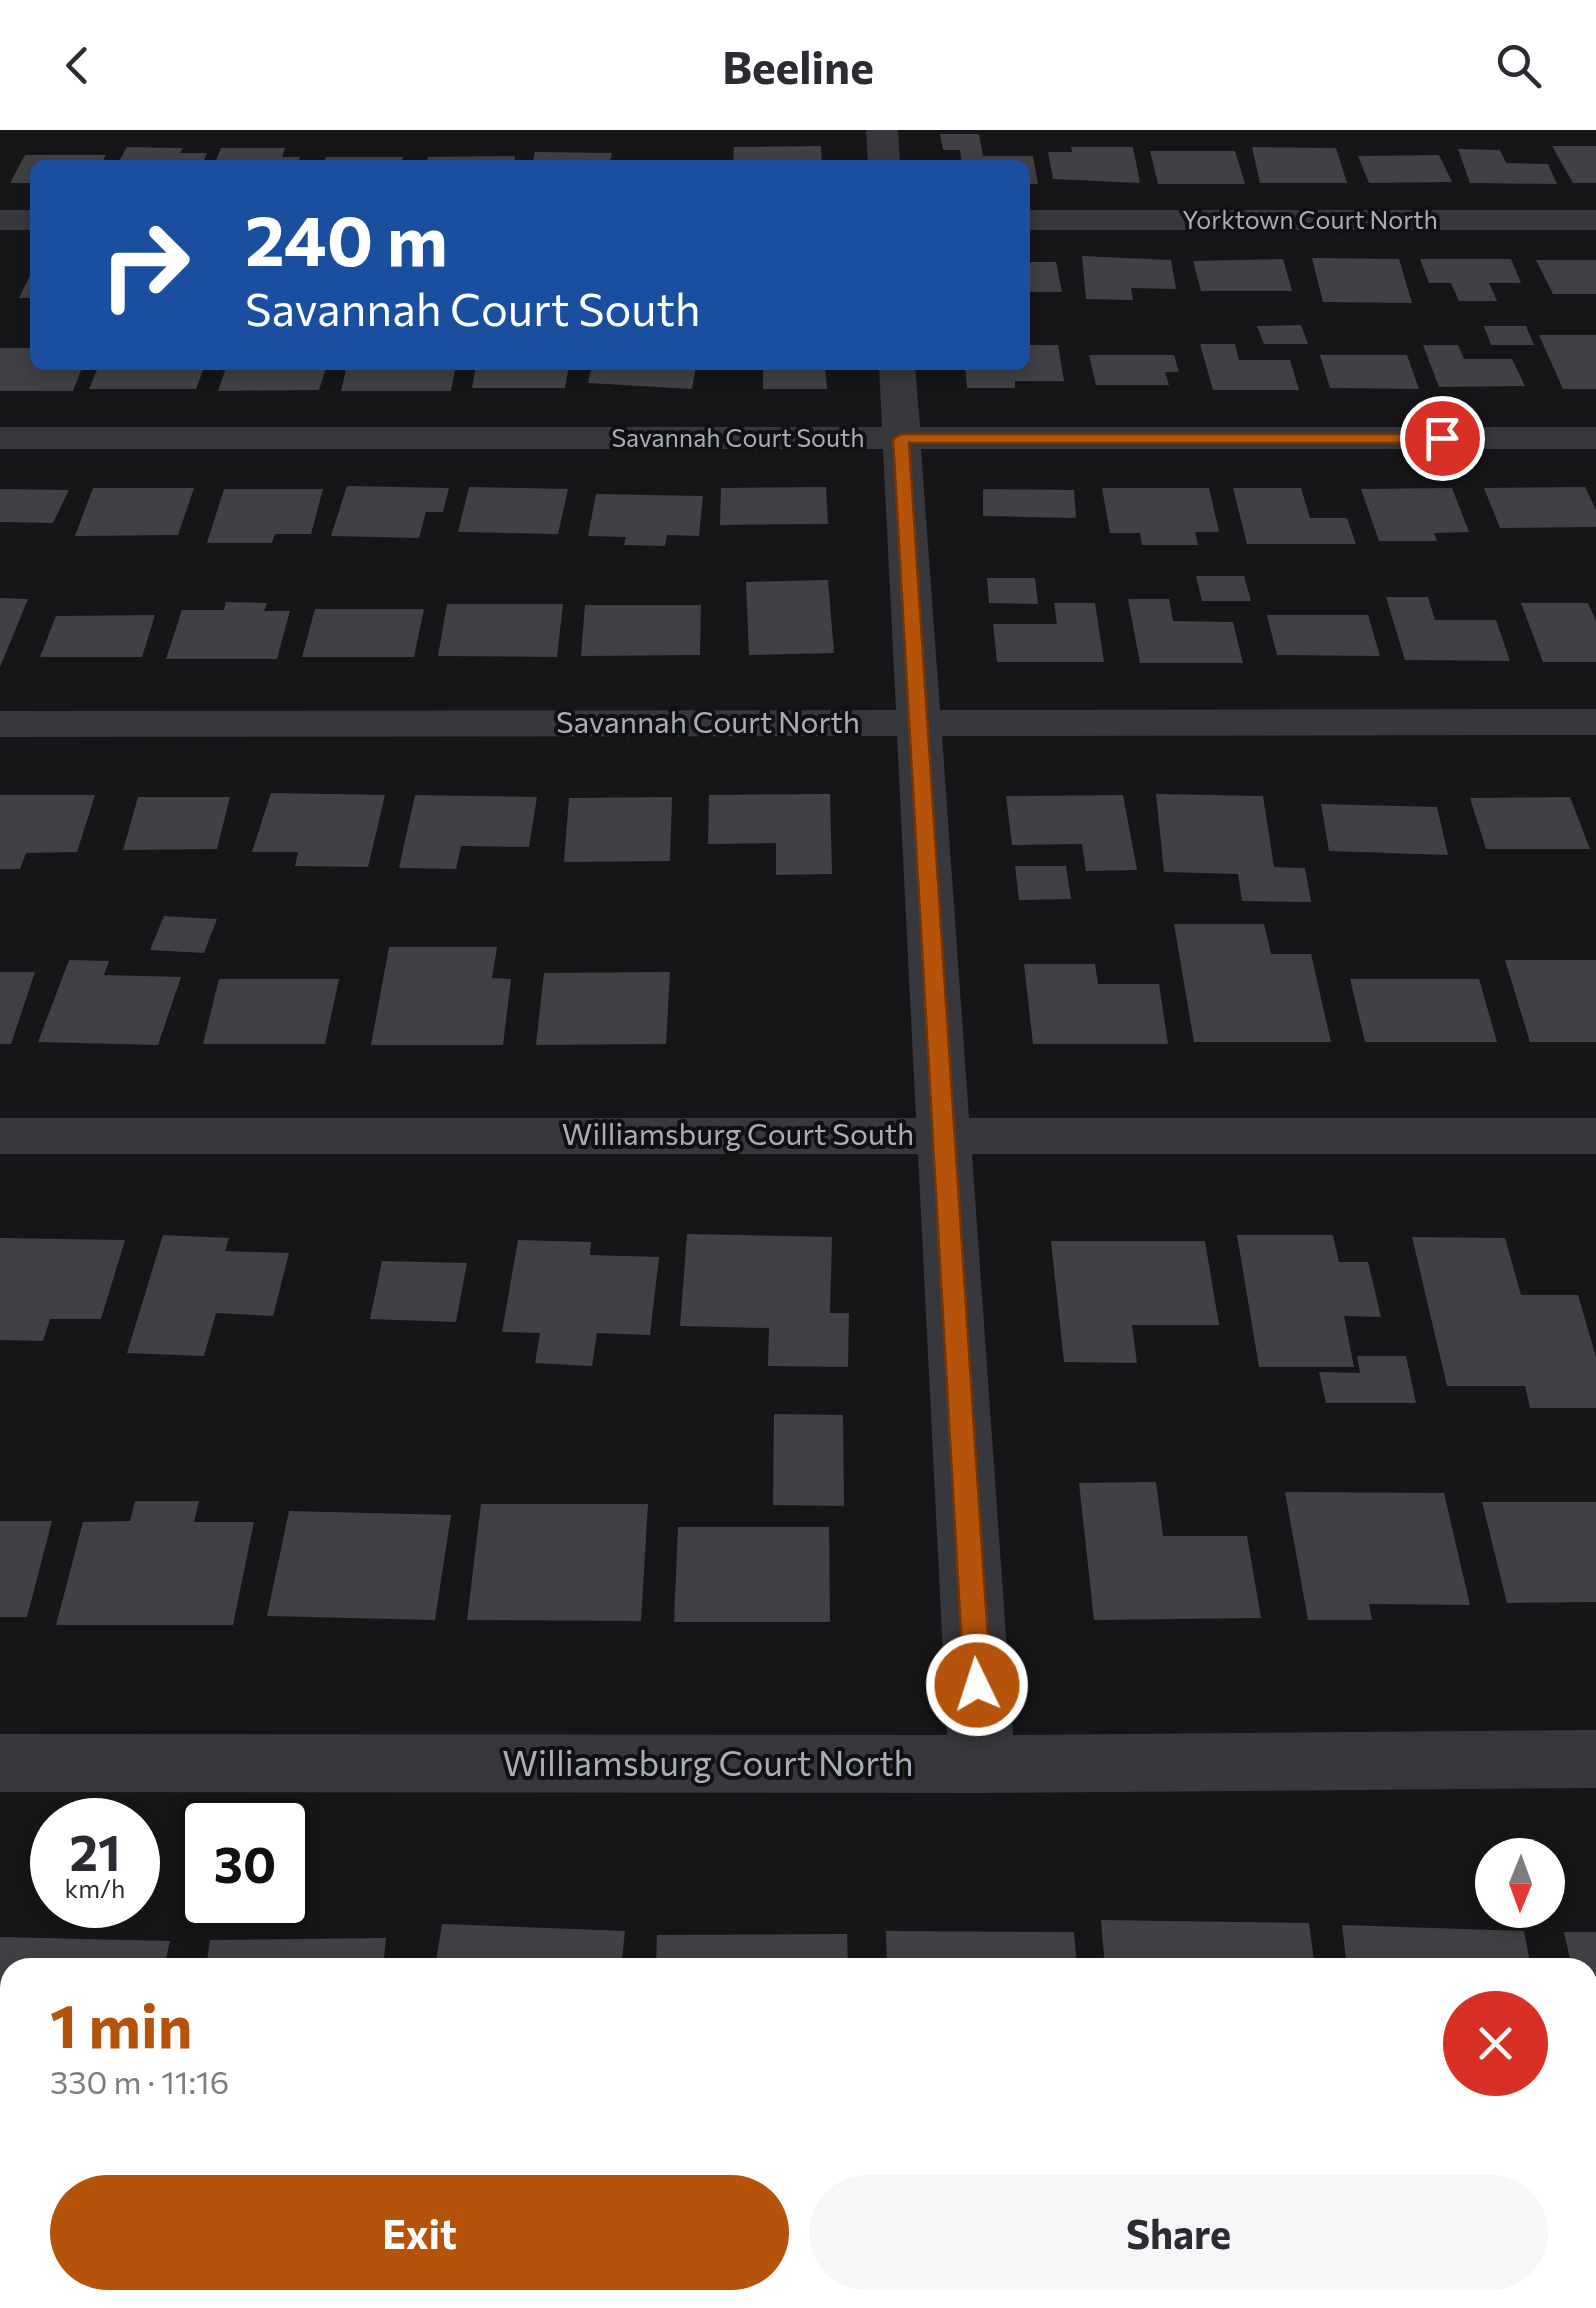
<!DOCTYPE html>
<meta charset="utf-8">
<style>
:root{--surface:#fff;--page:#f7f7f7;--text:#2b2b33;--muted:#7c7c81;--accent:#b45309}
body{margin:0;font-family:Commissioner,sans-serif;background:var(--page);color:var(--text);height:100vh;display:flex;flex-direction:column;font-size:38px;white-space:nowrap}
*{box-sizing:border-box;margin:0}
p{font-size:32px;color:var(--muted)}
.icon{flex:none;width:55px;height:55px;fill:none;stroke:currentColor;stroke-width:2;stroke-linecap:round;stroke-linejoin:round}
.map{position:relative;flex:1;overflow:hidden}
.drawer{position:absolute;left:0px;top:1828px;width:1598px;height:352px;display:flex;flex-direction:column;background:var(--surface);border-radius:30px 30px 0 0;box-shadow:0 5px 15px #0003}
.drawer>*{flex:none}
.hud{position:absolute;left:30px;top:30px;width:1000px;height:210px;border-radius:15px;box-shadow:0 5px 15px #0003;background:#1a4fa0;color:#fff;overflow:hidden}
.needle{width:65px;rotate:181deg}
.fabs{position:absolute;left:1475px;top:1708px;display:grid;gap:20px}
.fabs a{display:grid;place-items:center;width:90px;height:90px;border-radius:50%;background:var(--surface);box-shadow:0 5px 15px #0003;font-size:50px}
.speed{position:absolute;left:30px;top:1668px;display:flex;gap:20px;font-size:50px;font-weight:700;text-align:center}
.speed>*{display:grid;place-content:center;width:130px;height:130px;border-radius:50%;background:var(--surface);box-shadow:0 5px 15px #0003;line-height:1}
.speed small{font-size:25px;font-weight:400}
.speed .limit{border:5px solid #111;border-radius:15px;background:#fff;color:#111}
.pin{position:absolute;display:grid;place-items:center;width:85px;height:85px;color:#fff;margin:-42px;border:5px solid #fff;border-radius:50%;box-shadow:0 2px 10px #0007}
.me{position:absolute;width:110px;margin:-55px;rotate:356deg;stroke-linejoin:round;filter:drop-shadow(0 0 8px #0008)}
.turn{display:flex;align-items:center;gap:35px;height:210px;padding:0 50px;font-size:45px}
.turn .icon{width:130px;height:130px;stroke-width:2.5}
.turn b{display:block;font-size:70px;line-height:85px}
.round{display:grid;place-items:center;flex:none;width:105px;height:105px;border-radius:52px;background:var(--page)}
.head{display:flex;align-items:center;justify-content:space-between;height:170px;padding:0 50px}
h1{font-size:60px;font-weight:700;line-height:75px;color:var(--accent)}
.cta{display:flex;gap:20px;margin-top:auto;padding:20px 50px}
.cta a{flex:1;height:115px;border-radius:60px;background:var(--accent);color:#fff;font-size:40px;font-weight:700;line-height:115px;text-align:center}
.cta a+a{background:var(--page);color:var(--text)}
header{display:flex;justify-content:space-between;align-items:center;height:130px;padding:0 50px;background:var(--surface);font-size:45px;font-weight:700}
.map>svg:first-child{display:block}
.building{fill:#404145}
.lines{fill:none;stroke-linecap:round;stroke-linejoin:round}
.minor{fill:#37383d;fill-rule:evenodd}
.route{fill:#b45309;stroke:#753606;stroke-width:2.5}
.labels{text-anchor:middle;stroke-width:8;stroke-linejoin:round;paint-order:stroke}
.far-street-label{font-size:25px;fill:#a8adb8;stroke:#111113}
.street-label{font-size:30px;fill:#a8adb8;stroke:#111113}
.near-street-label{font-size:35px;fill:#a8adb8;stroke:#111113}
</style>
<header><svg class="icon" aria-label="back" viewBox="0 0 24 24"><path d="M15 5l-7 7 7 7"/></svg>Beeline<svg class="icon" aria-label="search" viewBox="0 0 24 24"><circle cx="10" cy="10" r="6"/><path d="M15 15l6 6"/></svg></header>
<div class="map">
<svg width="1596" height="2178" viewBox="0 0 1596 2178">
<rect width="100%" height="100%" fill="#161618"/>
<g class="building">
<path d="M940,4H979L983,26H1033L1038,54H1025V35H962L960,20H943Z"/>
<path d="M821,16L822,35H733L734,17Z"/>
<path d="M1552,16H1596V53H1573Z"/>
<path d="M127,17L183,18L180,23H207L202,35H117Z"/>
<path d="M1071,17H1133L1140,53L1053,49L1048,22H1072Z"/>
<path d="M1252,17L1336,18L1347,53H1260Z"/>
<path d="M221,18H285L282,27H300L297,35H214Z"/>
<path d="M1458,19L1500,20L1506,33L1548,34L1557,54L1470,53Z"/>
<path d="M1150,21H1235L1245,54H1158Z"/>
<path d="M535,22L612,23L609,35H532Z"/>
<path d="M25,25H106L101,35H35V53H10Z"/>
<path d="M1439,25L1452,52L1369,53L1358,26Z"/>
<path d="M515,26L514,35H426L428,27Z"/>
<path d="M326,27H403L401,35H323Z"/>
<path d="M635,30L716,31V35H635Z"/>
<path d="M1082,126L1171,130L1176,159L1131,158L1133,170L1086,169Z"/>
<path d="M1312,128L1399,129L1412,173L1323,172Z"/>
<path d="M1283,129L1292,161H1201L1193,131Z"/>
<path d="M1420,129H1511L1521,153H1489L1497,171H1459L1451,153H1429Z"/>
<path d="M1536,130H1596V164H1553Z"/>
<path d="M1025,132H1056L1062,162H1025Z"/>
<path d="M35,135V168H19Z"/>
<path d="M1301,195L1308,214H1264L1257,196Z"/>
<path d="M1484,196H1526L1534,215H1491Z"/>
<path d="M1539,205H1596V259H1563Z"/>
<path d="M1200,214H1235L1239,230H1290L1299,260H1213Z"/>
<path d="M1025,215H1058L1064,251H1015V258H967L965,235H1025Z"/>
<path d="M1423,215H1458L1464,229H1512L1525,256L1439,257Z"/>
<path d="M0,218H35V235H83L73,261H0Z"/>
<path d="M1089,225H1174L1179,242H1165L1169,255H1096Z"/>
<path d="M1320,225H1407L1419,259L1330,258Z"/>
<path d="M99,235H205L196,259H89Z"/>
<path d="M227,235H327L319,260L218,261Z"/>
<path d="M347,235H456L451,261H341Z"/>
<path d="M476,235H569L565,258H472Z"/>
<path d="M592,235H696L692,259L588,253Z"/>
<path d="M763,235H825L827,259H763Z"/>
<path d="M347,356L449,358L443,382H426L419,408L331,406Z"/>
<path d="M469,357L568,359L558,404L458,402Z"/>
<path d="M826,357L828,394L720,395L721,358Z"/>
<path d="M1585,357L1596,380V397L1500,398L1484,358Z"/>
<path d="M93,358H194L178,405L75,406Z"/>
<path d="M1102,358H1209L1219,402H1195L1198,415H1142L1140,403H1110Z"/>
<path d="M1233,358H1301L1310,388H1347L1356,414H1247Z"/>
<path d="M1452,358L1469,402L1434,403L1437,411H1379L1361,359Z"/>
<path d="M0,359L69,360L53,393L0,392Z"/>
<path d="M224,359H323L311,404H275L272,413H207Z"/>
<path d="M983,359L1074,360L1076,388L983,386Z"/>
<path d="M596,364L703,366L699,406L667,405L665,416L624,415L626,407L588,406Z"/>
<path d="M1196,446H1244L1251,471H1202Z"/>
<path d="M987,448H1035L1038,474L989,473Z"/>
<path d="M828,450L834,523L749,525L746,452Z"/>
<path d="M1386,467H1428L1435,490H1496L1510,531L1405,530Z"/>
<path d="M0,468L28,469L0,537Z"/>
<path d="M1128,469H1169L1173,491L1233,492L1243,533H1140Z"/>
<path d="M226,472L267,473L264,481H290L277,529H166L182,480H224Z"/>
<path d="M1054,473H1095L1104,532H997L993,494H1057Z"/>
<path d="M1521,473H1588L1596,491V532H1543Z"/>
<path d="M447,474H563L557,527L438,526Z"/>
<path d="M585,475H701L700,525L581,526Z"/>
<path d="M315,479H424L414,527H302Z"/>
<path d="M155,485L142,527H40L56,486Z"/>
<path d="M1267,485H1368L1380,526L1277,525Z"/>
<path d="M271,663L385,665L368,737L295,736L298,722H252Z"/>
<path d="M830,664L832,744L776,745V713L708,714L709,665Z"/>
<path d="M1156,664L1263,666L1274,737L1305,738L1311,772L1242,771L1238,744L1164,742Z"/>
<path d="M0,665H95L77,722L26,723L20,739H0Z"/>
<path d="M415,665L537,667L529,717L461,716L456,739L399,738Z"/>
<path d="M1123,665L1137,740L1086,741L1082,714L1012,715L1006,666Z"/>
<path d="M138,667H230L217,719L123,720Z"/>
<path d="M672,667L670,731L564,732L569,668Z"/>
<path d="M1570,667L1590,719H1486L1470,668Z"/>
<path d="M1321,674L1437,677L1448,725L1329,721Z"/>
<path d="M1015,736H1066L1071,769L1019,770Z"/>
<path d="M164,786L217,789L204,823L150,820Z"/>
<path d="M1174,794H1264L1271,824H1311L1331,912H1194Z"/>
<path d="M389,817H497L492,848L511,849L503,915H371Z"/>
<path d="M69,830L109,831L104,845L181,847L158,915L38,912Z"/>
<path d="M1505,830H1596V912H1530Z"/>
<path d="M1024,834H1095L1098,854H1159L1168,914H1033Z"/>
<path d="M0,842H35L11,914H0Z"/>
<path d="M670,842L666,914L536,915L544,843Z"/>
<path d="M219,849H339L325,914H203Z"/>
<path d="M1350,849H1479L1497,912H1365Z"/>
<path d="M687,1104L832,1107L830,1183H849L848,1237L768,1236L769,1198L680,1196Z"/>
<path d="M163,1105L229,1108L225,1121L289,1123L273,1186L216,1183L204,1226L127,1223Z"/>
<path d="M1237,1105H1333L1339,1132H1368L1381,1187L1344,1186L1354,1237H1259Z"/>
<path d="M1412,1107L1505,1108L1521,1165H1578L1596,1227V1278H1530L1525,1256H1447Z"/>
<path d="M0,1108L125,1110L101,1189H50L43,1211L0,1210Z"/>
<path d="M518,1110L591,1112L590,1125L659,1127L650,1205L597,1203L592,1236L535,1233L540,1203L502,1202Z"/>
<path d="M1051,1111H1205L1219,1195H1132L1137,1233L1064,1232Z"/>
<path d="M382,1131L467,1133L456,1192L370,1189Z"/>
<path d="M1357,1226H1406L1416,1273H1326L1319,1242L1360,1243Z"/>
<path d="M774,1284L843,1285L844,1376L773,1375Z"/>
<path d="M1156,1352L1163,1406H1247L1261,1488L1094,1490L1079,1353Z"/>
<path d="M1285,1362L1444,1363L1470,1475L1369,1474L1372,1490H1308Z"/>
<path d="M135,1371H199L194,1392H254L233,1495H56L83,1392L130,1391Z"/>
<path d="M1482,1372H1596V1472L1507,1473Z"/>
<path d="M481,1374H648L641,1491L467,1490Z"/>
<path d="M289,1381L451,1385L435,1490L267,1486Z"/>
<path d="M0,1391H52L27,1487H0Z"/>
<path d="M678,1397H829L830,1492H674Z"/>
<path d="M1101,1790L1309,1793L1315,1838H1105Z"/>
<path d="M442,1794L625,1801L621,1838H435Z"/>
<path d="M1342,1795L1524,1801L1531,1838H1347Z"/>
<path d="M886,1801L1074,1802L1077,1838H887Z"/>
<path d="M1564,1802H1596V1934L1588,1904V1838H1572Z"/>
<path d="M847,1804L848,1838H656L657,1805Z"/>
<path d="M0,1807L170,1811L164,1838H10V1966L0,1965Z"/>
<path d="M386,1808L383,1838H206L210,1810Z"/>
</g>
<g class="lines">
<g class="minor">
<path d="M866,0H898L900,35H868Z"/>
<rect x="0" y="80" width="35" height="20"/>
<rect x="1025" y="80" width="571" height="20"/>
<path d="M879,235H915L920,297H1596V319H921L940,580L1596,579V605L942,606L969,988H1596V1024H972L1013,1605L1596,1600V1658L982,1663L0,1662V1604L947,1605L918,1024H0V988H916L897,606L0,607V581L896,580L883,319H0V297H882Z"/>
</g>
</g>
<path class="route" d="M901,304H1442L1449,308L1442,313H909L991,1555L987,1563L977,1567L968,1563L964,1555L893,309Z"/>
<g class="labels">
<g class="far-street-label">
<text x="1310" y="99">Yorktown Court North</text>
<text x="738" y="317">Savannah Court South</text>
</g>
<g class="street-label">
<text x="708" y="603">Savannah Court North</text>
<text x="738" y="1015">Williamsburg Court South</text>
</g>
<g class="near-street-label">
<text x="708" y="1646">Williamsburg Court North</text>
</g>
</g>
</svg>
<div class="fabs">
<a><svg class="needle" viewBox="-14 -14 28 28"><path d="M0-13l5 13h-10z" fill="#e53935"/><path d="M0 13l5-13h-10z" fill="#7c7c81"/></svg></a>
</div>
<div class="speed"><div>21<small>km/h</small></div><div class="limit">30</div></div>
<div class="pin" style="left:1442px;top:308px;background:#d93025"><svg class="icon" aria-label="arrive" viewBox="0 0 24 24"><path d="M6 21V4h12l-3 4 3 4H6"/></svg></div>
<svg class="me" style="left:977px;top:1555px" viewBox="-20 -20 40 40"><circle r="17" fill="#b45309" stroke="#fff" stroke-width="3"/><path d="M0-11L8 9 0 5-8 9z" fill="#fff"/></svg>
<div class="hud">
<div class="turn"><svg class="icon" aria-label="right" viewBox="0 0 24 24"><path d="M7 20v-9h11M14 6l5 5-5 5"/></svg><div><b>240 m</b>Savannah Court South</div></div>
</div>
<section class="drawer">
<div class="head"><div><h1>1 min</h1><p>330 m · 11:16</p></div><a class="round" style="background:#d93025;color:#fff"><svg class="icon" aria-label="close" viewBox="0 0 24 24"><path d="M6 6l12 12M18 6L6 18"/></svg></a></div>
<div class="cta"><a>Exit</a><a>Share</a></div>
</section>
</div>
